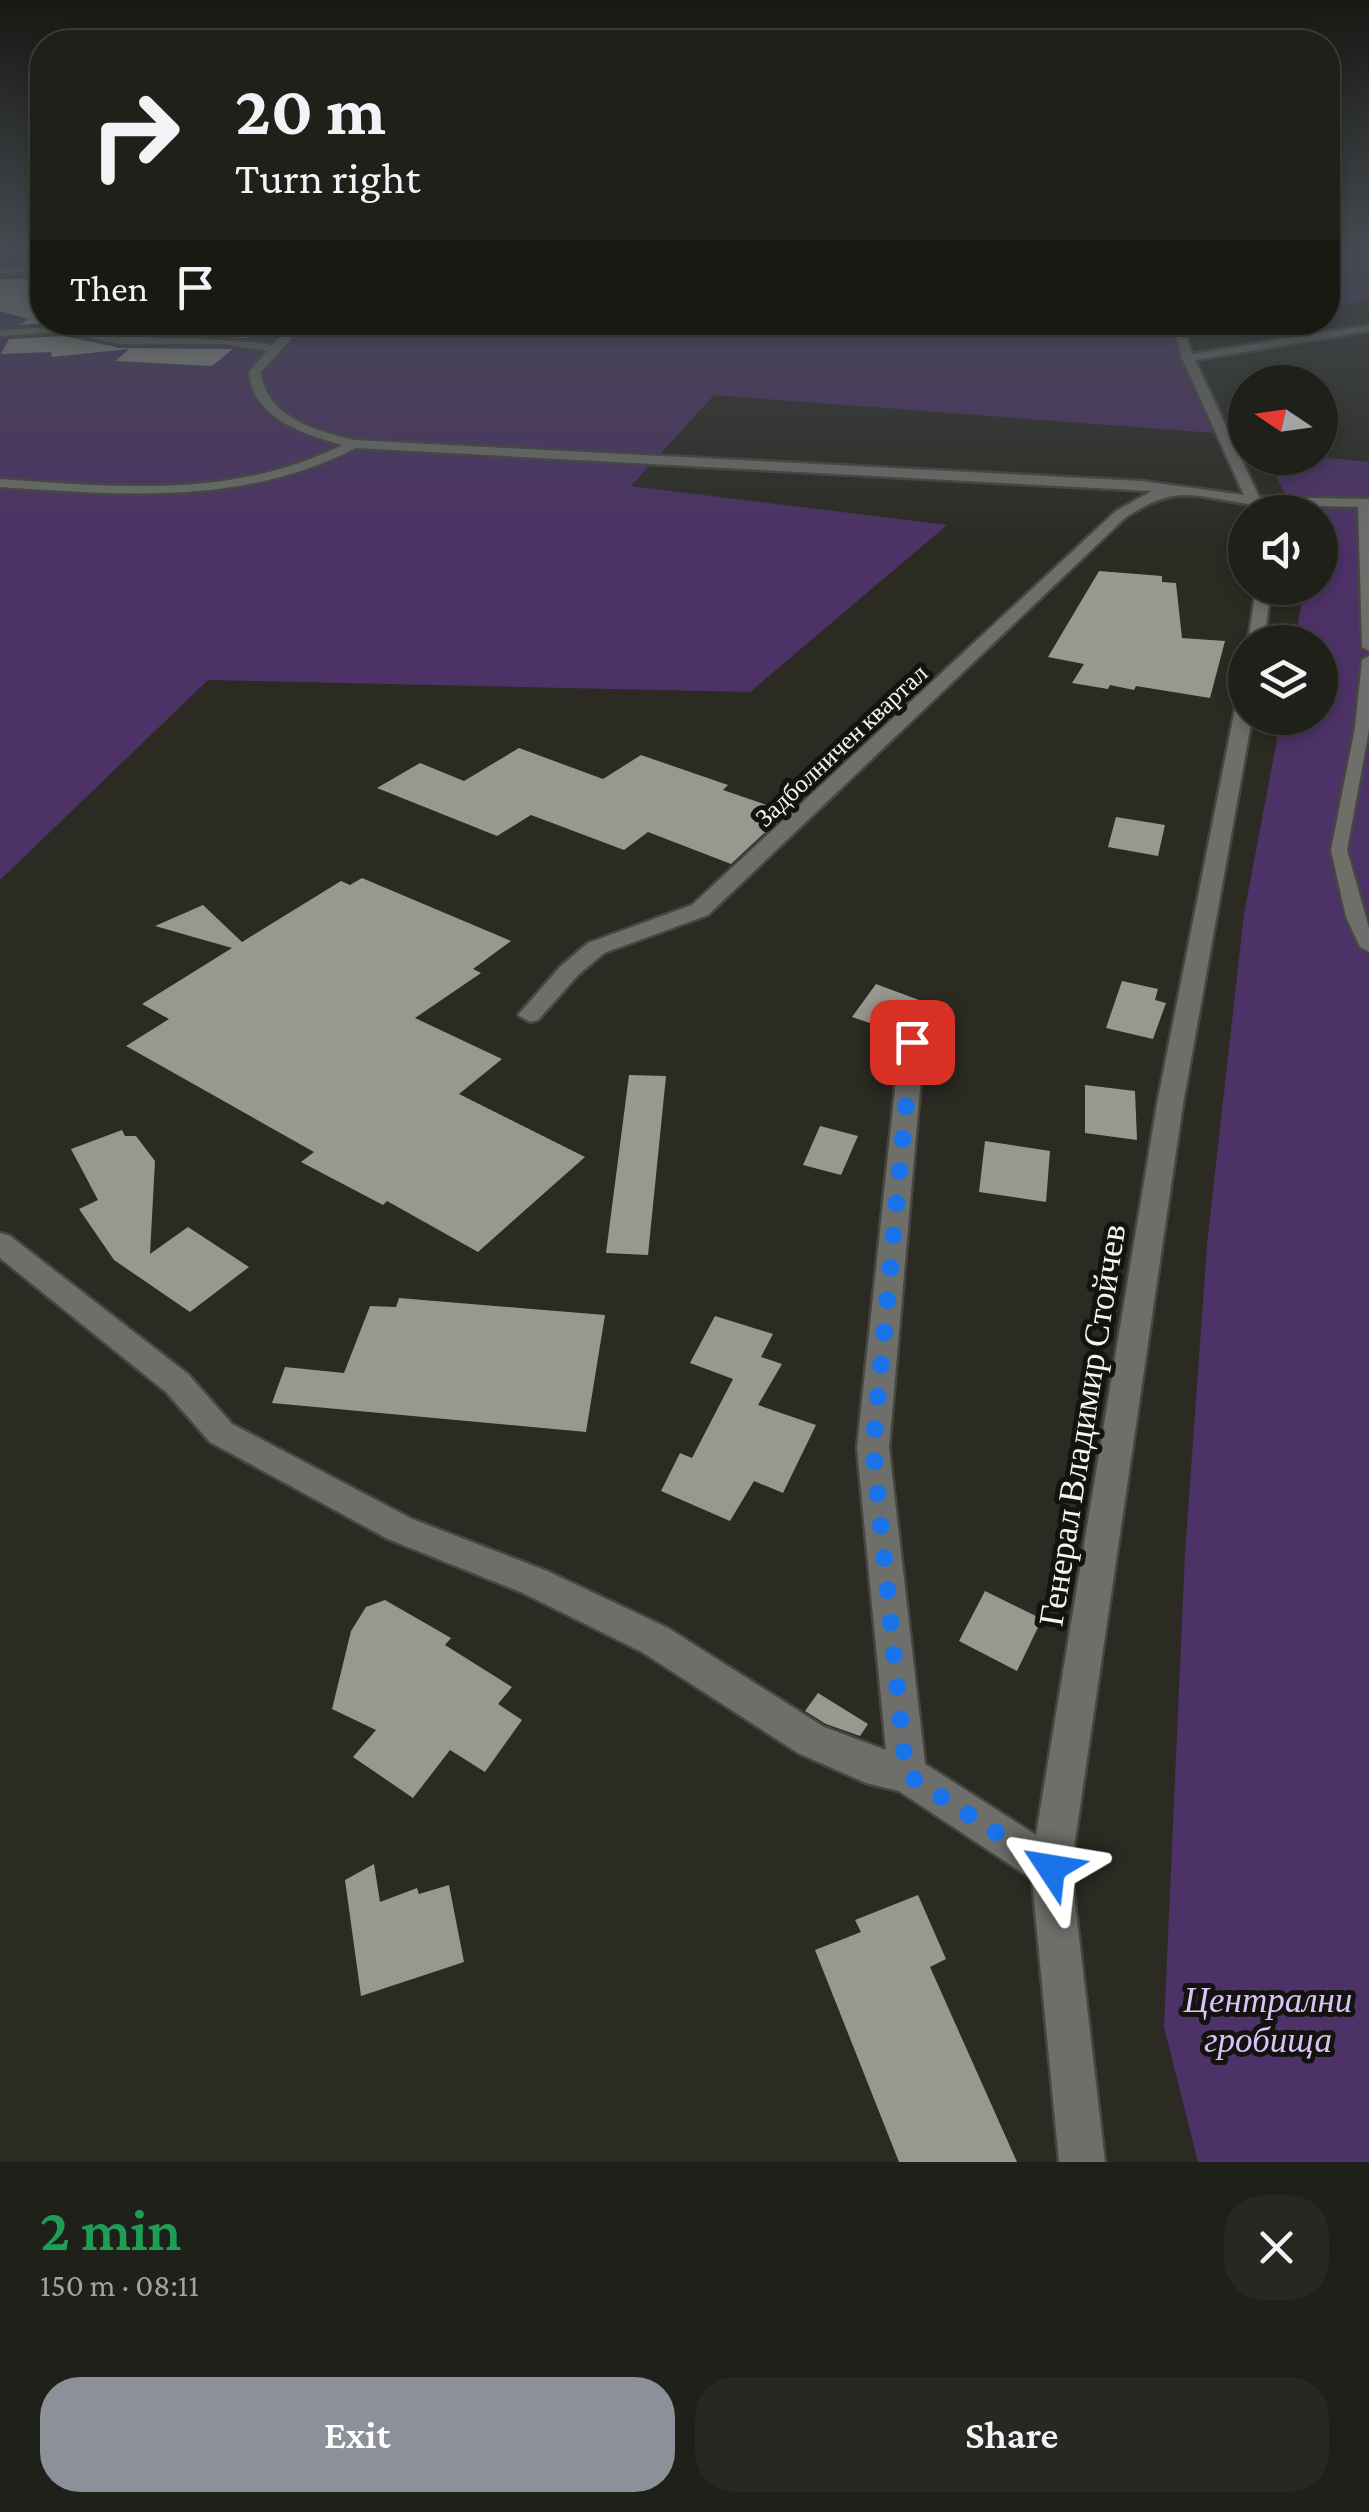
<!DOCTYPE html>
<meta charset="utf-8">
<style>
:root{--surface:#20201a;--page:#282823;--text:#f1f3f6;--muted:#a2a3a2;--line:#3d3e39;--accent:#8c9099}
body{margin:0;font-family:"Crimson Pro",serif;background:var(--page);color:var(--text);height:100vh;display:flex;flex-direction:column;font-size:38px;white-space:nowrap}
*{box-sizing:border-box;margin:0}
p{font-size:32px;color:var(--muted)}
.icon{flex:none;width:55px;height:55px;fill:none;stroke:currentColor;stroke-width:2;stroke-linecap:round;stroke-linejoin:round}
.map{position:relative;height:2162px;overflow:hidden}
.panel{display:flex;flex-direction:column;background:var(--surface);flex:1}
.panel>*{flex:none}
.top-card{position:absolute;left:30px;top:30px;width:1310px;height:305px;border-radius:40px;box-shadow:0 5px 15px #0003,0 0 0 2px var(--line);background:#20201a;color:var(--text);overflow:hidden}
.needle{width:65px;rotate:283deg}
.controls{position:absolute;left:1228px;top:365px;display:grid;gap:20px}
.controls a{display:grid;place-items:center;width:110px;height:110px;border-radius:50%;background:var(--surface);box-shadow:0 5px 15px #0003,0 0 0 2px var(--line);font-size:50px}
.pin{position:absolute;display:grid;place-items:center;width:85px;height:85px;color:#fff;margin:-42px;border-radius:20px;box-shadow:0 5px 15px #0006}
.me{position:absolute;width:110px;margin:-55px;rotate:303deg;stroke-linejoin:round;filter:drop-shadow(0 0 8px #0008)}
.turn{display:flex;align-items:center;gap:35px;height:210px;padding:0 40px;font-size:45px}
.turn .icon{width:130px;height:130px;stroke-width:2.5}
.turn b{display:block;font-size:70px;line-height:85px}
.then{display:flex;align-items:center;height:95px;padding:0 40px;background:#0003;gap:20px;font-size:38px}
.round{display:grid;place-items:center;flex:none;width:105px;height:105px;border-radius:40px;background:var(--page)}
.headline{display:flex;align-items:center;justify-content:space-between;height:170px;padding:0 40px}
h1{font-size:60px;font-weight:600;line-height:75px;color:#1e9e55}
.primary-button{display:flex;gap:20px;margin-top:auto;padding:20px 40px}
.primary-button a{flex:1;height:115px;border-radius:40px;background:var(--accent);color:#fff;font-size:40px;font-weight:600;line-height:115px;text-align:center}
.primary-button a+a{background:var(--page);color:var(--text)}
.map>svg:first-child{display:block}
.green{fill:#4d3267}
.building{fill:#98988e}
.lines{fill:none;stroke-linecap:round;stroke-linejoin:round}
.service-casing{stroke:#474740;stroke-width:5}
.minor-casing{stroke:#474740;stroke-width:5}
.service{fill:#6e6f6a;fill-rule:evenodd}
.minor{fill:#6e6f6a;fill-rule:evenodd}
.route{stroke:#1a73e8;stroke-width:18;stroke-dasharray:0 32.4}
.labels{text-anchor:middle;stroke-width:10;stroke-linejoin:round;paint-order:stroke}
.far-street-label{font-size:25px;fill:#f5f5ef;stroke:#13130f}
.near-street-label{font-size:35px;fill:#f5f5ef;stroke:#13130f}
.near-park-label{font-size:35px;font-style:italic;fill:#dbc2f8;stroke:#13130f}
</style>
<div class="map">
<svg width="1369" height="2162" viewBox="0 0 1369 2162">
<rect width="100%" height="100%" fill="#2b2b23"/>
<g class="green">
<path d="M0,246H42V322L1177,323L1215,433L714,395L631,486L947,525L750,692L208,680L0,880Z"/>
<path d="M1328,246H1369V300L1328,308Z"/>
<path d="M1320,457L1369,462V2162H1198L1164,2027L1185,1554L1207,1246L1244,914L1281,718H1320V642H1295L1304,588H1320V512H1295L1266,458Z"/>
</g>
<g class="building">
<path d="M0,279H42V322H64L19,325L28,319L0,311Z"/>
<path d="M88,322H268L248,338L107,331L93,329Z"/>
<path d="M64,336L120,348L233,349L212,366L116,361L129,349L52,357L51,352L1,354L9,339Z"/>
<path d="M1099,571L1162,576V582L1176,583L1182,638L1225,641L1210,698L1136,686L1134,690L1110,685L1108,689L1072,683L1084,664L1048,657Z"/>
<path d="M519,748L603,779L641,755L728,785L723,790L787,812L731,864L648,832L624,850L531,815L497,836L377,788L420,763L464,781Z"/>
<path d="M1116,817L1165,825L1158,856L1108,847Z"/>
<path d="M362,878L511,941L473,969L481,973L415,1018L502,1059L459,1094L585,1157L478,1252L387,1201L383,1205L301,1162L314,1152L126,1046L169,1019L142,1004L232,948L155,926L203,905L242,942L341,881L350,885Z"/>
<path d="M1122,981L1158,989L1155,1000L1166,1003L1153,1039L1106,1028Z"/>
<path d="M876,984L919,1000L894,1031L852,1017Z"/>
<path d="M629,1075L666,1076L648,1255L606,1253Z"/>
<path d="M1085,1085L1135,1091L1137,1140L1085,1133Z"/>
<path d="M820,1126L858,1136L841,1175L803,1165Z"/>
<path d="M122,1130L125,1136H136L155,1161L150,1254L188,1227L249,1267L190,1312L114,1260L79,1209L98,1200L71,1149Z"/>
<path d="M985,1141L1050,1151L1046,1202L979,1192Z"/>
<path d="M399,1298L605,1315L586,1432L272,1403L285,1367L344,1373L370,1306L396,1307Z"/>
<path d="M715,1316L773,1334L761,1357L782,1364L758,1405L816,1425L783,1493L754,1481L730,1521L661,1491L680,1453L692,1458L733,1379L690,1363Z"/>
<path d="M985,1591L1042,1619L1017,1671L959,1641Z"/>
<path d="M385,1600L451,1638L445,1645L512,1687L498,1704L522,1720L485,1772L450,1750L413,1798L353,1757L376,1730L332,1709L351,1631L366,1607Z"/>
<path d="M818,1693L868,1724L860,1736L826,1724L805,1711Z"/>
<path d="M374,1864L380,1902L417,1888L419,1894L449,1885L464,1962L361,1996L345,1880Z"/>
<path d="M918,1895L946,1959L930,1967L1017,2162H899L815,1950L861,1932L855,1920Z"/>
</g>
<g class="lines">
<g class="service-casing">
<g id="service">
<path d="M1364,500L1369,502V651L1362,647L1358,503Z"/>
<path d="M1369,656V730L1347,850L1369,928V952L1360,947L1346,917L1331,850L1355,728L1362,660Z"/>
</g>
</g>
<g class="minor-casing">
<g id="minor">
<path d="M42,266V272L0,273V267Z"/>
<path d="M295,322H306L261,372C266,418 318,431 354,440L1141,481L1244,495L1182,358L1172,322H1182L1192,354L1369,325V331L1195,360L1259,497L1369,499V507L1263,505L1266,512H1252L1248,504C1191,496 1178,484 1126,517L708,915L604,953L578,975L538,1020L530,1022L518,1015L561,966L588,943L692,905L1116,511L1152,491L356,448C243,506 123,495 0,487V479C117,487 234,499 342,445C306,435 252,419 249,372L267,351L224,344H120L64,332L0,336V330L85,325L90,328L83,331C146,342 209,335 272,345Z"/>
<path d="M1256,588H1271L1264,642H1248Z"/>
<path d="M1245,699V718H1252L1183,1104L1071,1868L1105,2162H1059L1032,1879L899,1791L866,1783L798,1753L642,1652L523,1593L388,1539L210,1442L166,1392L0,1258V1233L10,1236L188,1374L232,1424L412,1519L547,1571L668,1628L824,1727L886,1750L857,1448L900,1042L903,1037H921L924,1042L889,1448L925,1764L1036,1835L1157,1104L1236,704Z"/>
</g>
</g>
<use href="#service" class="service"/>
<use href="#minor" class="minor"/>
</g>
<linearGradient id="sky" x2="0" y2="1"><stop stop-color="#181813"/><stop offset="0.45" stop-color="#444a50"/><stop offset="1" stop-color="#444a50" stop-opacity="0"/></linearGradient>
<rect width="1369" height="549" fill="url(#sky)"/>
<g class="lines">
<path class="route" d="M912,1042L873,1448L906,1774L1051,1868"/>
</g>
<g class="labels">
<g class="far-street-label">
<text transform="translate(841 745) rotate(-43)" y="9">Задболничен квартал</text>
</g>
<g class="near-street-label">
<text transform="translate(1082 1425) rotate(-81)" y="12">Генерал Владимир Стойчев</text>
</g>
<g class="near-park-label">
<text x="1268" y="2012">Централни<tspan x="1268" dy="40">гробища</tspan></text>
</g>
</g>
</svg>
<div class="controls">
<a><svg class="needle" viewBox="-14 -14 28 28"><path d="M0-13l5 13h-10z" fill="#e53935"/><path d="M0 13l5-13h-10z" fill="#a2a3a2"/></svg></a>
<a><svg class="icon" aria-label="sound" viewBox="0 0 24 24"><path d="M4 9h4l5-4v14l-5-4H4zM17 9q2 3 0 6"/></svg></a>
<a><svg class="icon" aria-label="layers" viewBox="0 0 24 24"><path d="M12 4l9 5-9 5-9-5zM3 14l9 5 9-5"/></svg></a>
</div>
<div class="pin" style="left:912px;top:1042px;background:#d93025"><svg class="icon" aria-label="arrive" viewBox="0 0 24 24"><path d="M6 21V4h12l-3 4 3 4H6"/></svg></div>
<svg class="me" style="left:1051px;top:1868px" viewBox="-20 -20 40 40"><path d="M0-17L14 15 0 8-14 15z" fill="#1a73e8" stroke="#fff" stroke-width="4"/></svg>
<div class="top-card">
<div class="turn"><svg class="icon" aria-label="right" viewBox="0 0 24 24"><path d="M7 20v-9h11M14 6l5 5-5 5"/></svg><div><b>20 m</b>Turn right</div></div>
<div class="then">Then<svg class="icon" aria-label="arrive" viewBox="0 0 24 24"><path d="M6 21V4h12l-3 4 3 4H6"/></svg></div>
</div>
</div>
<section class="panel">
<div class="headline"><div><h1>2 min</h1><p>150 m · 08:11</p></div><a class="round"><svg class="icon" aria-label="close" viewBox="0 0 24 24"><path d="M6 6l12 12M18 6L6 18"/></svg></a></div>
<div class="primary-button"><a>Exit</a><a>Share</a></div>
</section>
